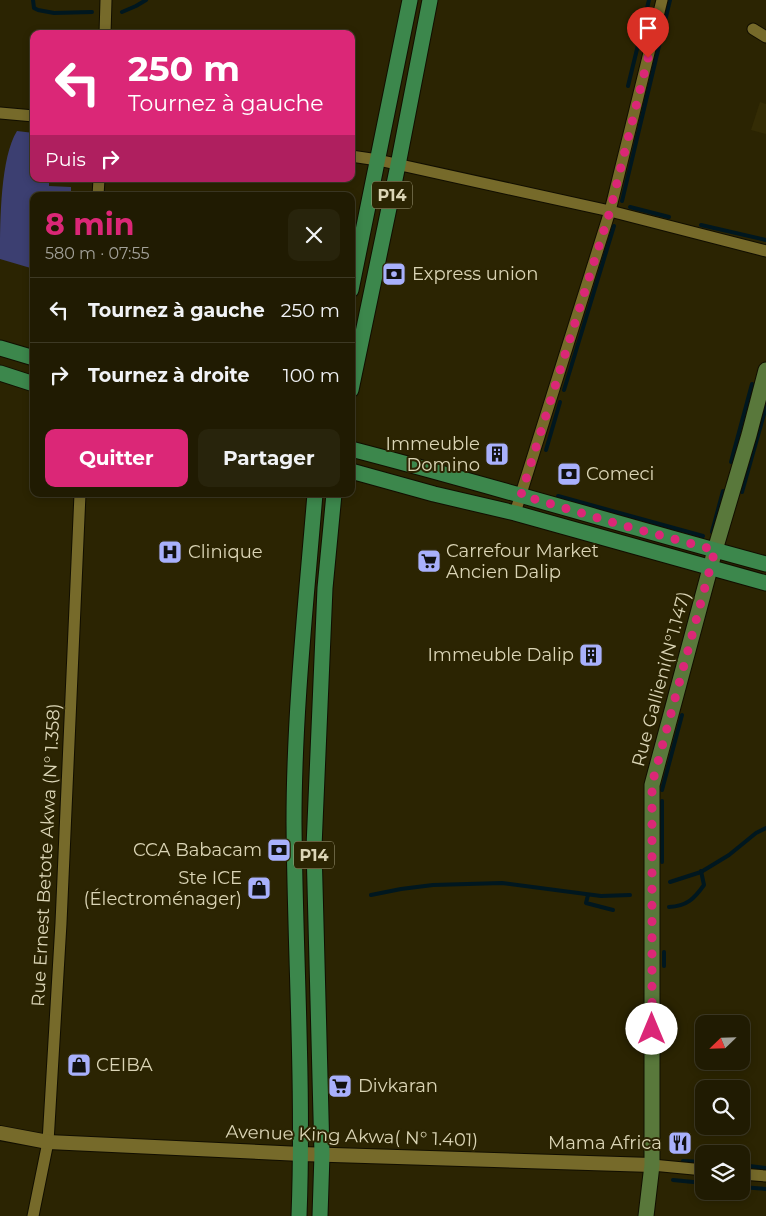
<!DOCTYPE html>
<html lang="fr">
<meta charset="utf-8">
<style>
:root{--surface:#201b02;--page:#28240c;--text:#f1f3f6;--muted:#a2a199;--line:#3d3924;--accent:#db2777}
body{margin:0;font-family:Montserrat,sans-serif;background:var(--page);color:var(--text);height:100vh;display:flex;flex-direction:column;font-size:19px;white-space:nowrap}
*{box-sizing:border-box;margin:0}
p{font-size:16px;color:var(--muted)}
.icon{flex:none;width:28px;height:28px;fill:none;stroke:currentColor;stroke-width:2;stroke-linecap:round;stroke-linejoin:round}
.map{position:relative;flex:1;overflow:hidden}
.drawer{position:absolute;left:30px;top:192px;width:325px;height:305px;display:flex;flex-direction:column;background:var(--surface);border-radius:10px;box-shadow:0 2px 8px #0003,0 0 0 1px var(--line)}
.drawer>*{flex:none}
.banner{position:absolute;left:30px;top:30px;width:325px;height:152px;border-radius:10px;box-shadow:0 2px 8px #0003,0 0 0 1px var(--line);background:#db2777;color:#fff;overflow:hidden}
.needle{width:32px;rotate:247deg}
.buttons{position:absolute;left:695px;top:1015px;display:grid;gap:10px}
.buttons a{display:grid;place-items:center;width:55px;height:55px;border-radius:10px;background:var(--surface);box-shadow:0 2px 8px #0003,0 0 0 1px var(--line);font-size:25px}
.pin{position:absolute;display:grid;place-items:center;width:42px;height:42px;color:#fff;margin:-51px -21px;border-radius:50% 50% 50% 0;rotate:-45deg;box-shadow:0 0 5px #0007}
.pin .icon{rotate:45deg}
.me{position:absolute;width:55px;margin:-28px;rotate:0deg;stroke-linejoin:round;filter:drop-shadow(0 0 4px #0008)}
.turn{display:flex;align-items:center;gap:18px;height:105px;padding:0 15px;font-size:22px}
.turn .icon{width:65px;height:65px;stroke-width:2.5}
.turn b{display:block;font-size:35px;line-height:42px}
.then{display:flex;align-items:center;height:48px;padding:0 15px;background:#0003;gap:10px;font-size:19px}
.round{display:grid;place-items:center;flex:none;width:52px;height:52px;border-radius:10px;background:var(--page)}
.head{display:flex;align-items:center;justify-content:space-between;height:85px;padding:0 15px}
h1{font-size:30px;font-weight:700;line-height:38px;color:var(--accent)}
.action{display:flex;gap:10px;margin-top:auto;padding:10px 15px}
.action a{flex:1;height:58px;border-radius:10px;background:var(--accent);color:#fff;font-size:20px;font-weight:700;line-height:58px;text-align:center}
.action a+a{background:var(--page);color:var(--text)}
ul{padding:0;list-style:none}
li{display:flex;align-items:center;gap:15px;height:65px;padding:0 15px;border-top:1px solid var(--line)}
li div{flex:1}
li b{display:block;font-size:19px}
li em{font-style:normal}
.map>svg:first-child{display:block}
.built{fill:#342c05}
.green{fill:#3c3f71}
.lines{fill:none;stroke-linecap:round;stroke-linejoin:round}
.stream{stroke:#00171f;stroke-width:4}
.minor-casing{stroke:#110e00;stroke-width:13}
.tertiary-casing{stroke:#110e00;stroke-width:16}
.secondary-casing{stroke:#110e00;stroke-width:17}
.primary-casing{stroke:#110e00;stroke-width:17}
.minor{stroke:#766a2a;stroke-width:11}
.tertiary{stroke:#766a2a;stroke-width:14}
.secondary{stroke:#59783b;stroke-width:15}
.primary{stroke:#3c874c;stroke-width:15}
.route{stroke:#db2777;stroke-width:9;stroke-dasharray:0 16.2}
.labels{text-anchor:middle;stroke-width:4;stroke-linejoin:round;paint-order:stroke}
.shield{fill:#2b2402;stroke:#a6a080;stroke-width:1}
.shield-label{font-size:16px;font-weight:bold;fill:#dbd5b6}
.poi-label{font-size:18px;fill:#dbd5b6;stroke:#2b2402;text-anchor:start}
.street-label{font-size:18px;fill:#dbd5b6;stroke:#2b2402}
</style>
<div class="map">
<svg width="766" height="1216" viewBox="0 0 766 1216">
<rect width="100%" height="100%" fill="#2b2402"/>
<path class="built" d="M760,102L766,104V134L751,130Z"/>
<path class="green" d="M17,131L34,133V179H49V186L71,187V196H34V269L0,259C0,224 0,158 17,131Z"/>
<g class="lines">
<g class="stream">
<path d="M33,0L34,8L38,10L54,13L92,12"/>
<path d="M122,12L136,6L146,0"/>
<path d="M628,86L649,0"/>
<path d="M622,201L670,0"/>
<path d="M630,207L669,217"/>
<path d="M701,225L766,240"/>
<path d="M564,390L614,226"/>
<path d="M546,450L560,402"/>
<path d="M731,462L752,384"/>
<path d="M742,492L766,407"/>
<path d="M558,496L703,536"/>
<path d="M712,532L723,491"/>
<path d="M662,790L682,715"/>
<path d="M662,801V862"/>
<path d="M670,882L701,872L729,855L756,833L766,828"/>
<path d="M371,895L401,889L433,885L502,883L601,896L630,895"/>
<path d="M588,895L586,903L613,910"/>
<path d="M669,907C687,906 694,899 704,885L701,871"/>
<path d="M664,966V952"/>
<path d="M683,1161L704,1162"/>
<path d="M741,1165L766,1168"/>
<path d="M673,1180L704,1183"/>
<path d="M741,1187L766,1189"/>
</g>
<g class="minor-casing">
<g id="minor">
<path d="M753,29L766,37"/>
<path d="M105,34L106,0"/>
<path d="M0,113L34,116"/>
<path d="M351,156L378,160L610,211L766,251"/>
<path d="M98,196L99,179"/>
<path d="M515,513L610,211L662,0"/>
<path d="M652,1165L704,1170"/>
<path d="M741,1174L766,1176"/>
<path d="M33,1216L48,1142L61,923L80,494"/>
</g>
</g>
<g class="tertiary-casing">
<path id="tertiary" d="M0,1133L48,1142L301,1154L652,1165"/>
</g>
<g class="secondary-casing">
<path id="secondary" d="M646,1216L652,1165V785L715,550L749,435L766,370"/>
</g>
<g class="primary-casing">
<g id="primary">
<path d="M351,290L410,0"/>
<path d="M0,348L34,358"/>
<path d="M0,373L34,384"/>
<path d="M351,390L398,165L430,0"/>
<path d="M351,449C490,485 628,527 766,564"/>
<path d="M351,471L434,494L515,513L766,583"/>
<path d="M299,1216C304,1085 295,954 294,822C294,713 306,603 315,494"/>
<path d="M320,1216L322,1154L314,847L325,588L334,494"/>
</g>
</g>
<use href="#minor" class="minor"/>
<use href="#tertiary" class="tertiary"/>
<use href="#secondary" class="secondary"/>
<use href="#primary" class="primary"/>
</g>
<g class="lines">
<path class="route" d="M648,58L610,211L521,495L618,524L715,550L652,784V1029"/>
</g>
<defs>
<g id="bank-square" transform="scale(1.25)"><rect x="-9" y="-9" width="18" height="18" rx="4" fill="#a8b0fc" stroke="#2b2402"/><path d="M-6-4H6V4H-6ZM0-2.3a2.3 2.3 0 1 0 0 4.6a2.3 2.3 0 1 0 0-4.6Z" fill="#111"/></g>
<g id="building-square" transform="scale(1.25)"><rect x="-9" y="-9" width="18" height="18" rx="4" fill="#a8b0fc" stroke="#2b2402"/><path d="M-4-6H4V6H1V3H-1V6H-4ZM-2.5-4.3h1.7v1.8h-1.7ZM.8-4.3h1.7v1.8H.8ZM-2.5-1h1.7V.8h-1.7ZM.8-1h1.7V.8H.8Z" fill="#111"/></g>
<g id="hospital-square" transform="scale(1.25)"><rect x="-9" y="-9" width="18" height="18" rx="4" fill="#a8b0fc" stroke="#2b2402"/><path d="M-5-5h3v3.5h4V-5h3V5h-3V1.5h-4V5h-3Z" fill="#111"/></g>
<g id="supermarket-square" transform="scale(1.25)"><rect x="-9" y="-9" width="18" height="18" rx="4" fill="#a8b0fc" stroke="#2b2402"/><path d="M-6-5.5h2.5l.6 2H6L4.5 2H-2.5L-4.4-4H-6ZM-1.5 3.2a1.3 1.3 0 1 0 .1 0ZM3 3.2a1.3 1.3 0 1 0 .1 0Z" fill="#111"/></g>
<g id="shop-square" transform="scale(1.25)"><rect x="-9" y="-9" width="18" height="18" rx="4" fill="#a8b0fc" stroke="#2b2402"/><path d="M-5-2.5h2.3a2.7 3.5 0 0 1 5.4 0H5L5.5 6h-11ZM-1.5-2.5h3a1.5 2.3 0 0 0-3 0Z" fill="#111"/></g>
<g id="restaurant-square" transform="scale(1.25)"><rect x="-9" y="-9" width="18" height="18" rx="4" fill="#a8b0fc" stroke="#2b2402"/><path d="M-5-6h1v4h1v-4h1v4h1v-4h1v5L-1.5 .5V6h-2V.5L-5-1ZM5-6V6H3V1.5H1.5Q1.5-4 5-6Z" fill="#111"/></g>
</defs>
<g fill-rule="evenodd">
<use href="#bank-square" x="394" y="274"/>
<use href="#building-square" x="497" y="454"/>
<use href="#bank-square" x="569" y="474"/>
<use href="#hospital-square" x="170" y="552"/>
<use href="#supermarket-square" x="429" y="561"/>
<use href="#building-square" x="591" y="655"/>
<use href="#bank-square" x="279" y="850"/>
<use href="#shop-square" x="259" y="888"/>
<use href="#shop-square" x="79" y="1065"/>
<use href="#supermarket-square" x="340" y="1086"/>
<use href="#restaurant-square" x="680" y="1143"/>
</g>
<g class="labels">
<g class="shield">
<rect x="372" y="181.5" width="40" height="27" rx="4"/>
<rect x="294" y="841.5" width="40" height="27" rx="4"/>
</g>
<g class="shield-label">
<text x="392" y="201">P14</text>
<text x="314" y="861">P14</text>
</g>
<g class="poi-label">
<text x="412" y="280">Express union</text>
<text x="480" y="450" text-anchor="end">Immeuble<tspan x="480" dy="21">Domino</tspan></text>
<text x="586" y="480">Comeci</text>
<text x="446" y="557">Carrefour Market<tspan x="446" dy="21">Ancien Dalip</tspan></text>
<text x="188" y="558">Clinique</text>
<text x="574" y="661" text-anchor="end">Immeuble Dalip</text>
<text x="262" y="856" text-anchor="end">CCA Babacam</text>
<text x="242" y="884" text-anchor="end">Ste ICE<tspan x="242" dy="21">(Électroménager)</tspan></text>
<text x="96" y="1071">CEIBA</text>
<text x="358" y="1092">Divkaran</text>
<text x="662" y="1149" text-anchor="end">Mama Africa</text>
</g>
<g class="street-label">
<text transform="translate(661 679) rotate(-75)" y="6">Rue Gallieni(N°1.147)</text>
<text transform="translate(46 855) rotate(-87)" y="6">Rue Ernest Betote Akwa (N° 1.358)</text>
<text transform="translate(352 1136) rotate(2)" y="6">Avenue King Akwa( N° 1.401)</text>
</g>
</g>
</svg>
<div class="buttons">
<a><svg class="needle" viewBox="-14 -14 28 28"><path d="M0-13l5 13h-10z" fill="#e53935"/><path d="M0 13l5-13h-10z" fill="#a2a199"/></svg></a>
<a><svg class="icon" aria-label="search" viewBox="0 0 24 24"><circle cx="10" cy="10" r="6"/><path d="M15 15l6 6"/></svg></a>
<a><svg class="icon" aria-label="layers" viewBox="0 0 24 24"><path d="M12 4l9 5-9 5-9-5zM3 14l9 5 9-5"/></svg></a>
</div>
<div class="pin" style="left:648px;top:58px;background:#d93025"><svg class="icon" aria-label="arrive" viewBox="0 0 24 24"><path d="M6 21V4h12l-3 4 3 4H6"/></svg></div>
<svg class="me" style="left:652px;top:1029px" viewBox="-20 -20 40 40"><circle r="19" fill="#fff"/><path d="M0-13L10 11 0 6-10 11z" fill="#db2777"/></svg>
<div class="banner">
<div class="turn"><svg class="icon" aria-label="left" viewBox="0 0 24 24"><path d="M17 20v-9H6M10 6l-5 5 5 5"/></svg><div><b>250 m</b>Tournez à gauche</div></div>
<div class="then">Puis<svg class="icon" aria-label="right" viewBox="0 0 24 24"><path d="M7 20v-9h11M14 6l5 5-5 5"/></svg></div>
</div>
<section class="drawer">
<div class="head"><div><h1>8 min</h1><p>580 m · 07:55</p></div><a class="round"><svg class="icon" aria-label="close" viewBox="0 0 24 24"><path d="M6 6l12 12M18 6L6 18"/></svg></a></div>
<ul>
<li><svg class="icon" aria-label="left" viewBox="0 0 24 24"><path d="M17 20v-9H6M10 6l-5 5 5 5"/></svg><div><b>Tournez à gauche</b></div><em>250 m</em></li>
<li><svg class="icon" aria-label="right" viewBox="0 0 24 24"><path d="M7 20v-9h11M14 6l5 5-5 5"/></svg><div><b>Tournez à droite</b></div><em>100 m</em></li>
</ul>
<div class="action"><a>Quitter</a><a>Partager</a></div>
</section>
</div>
